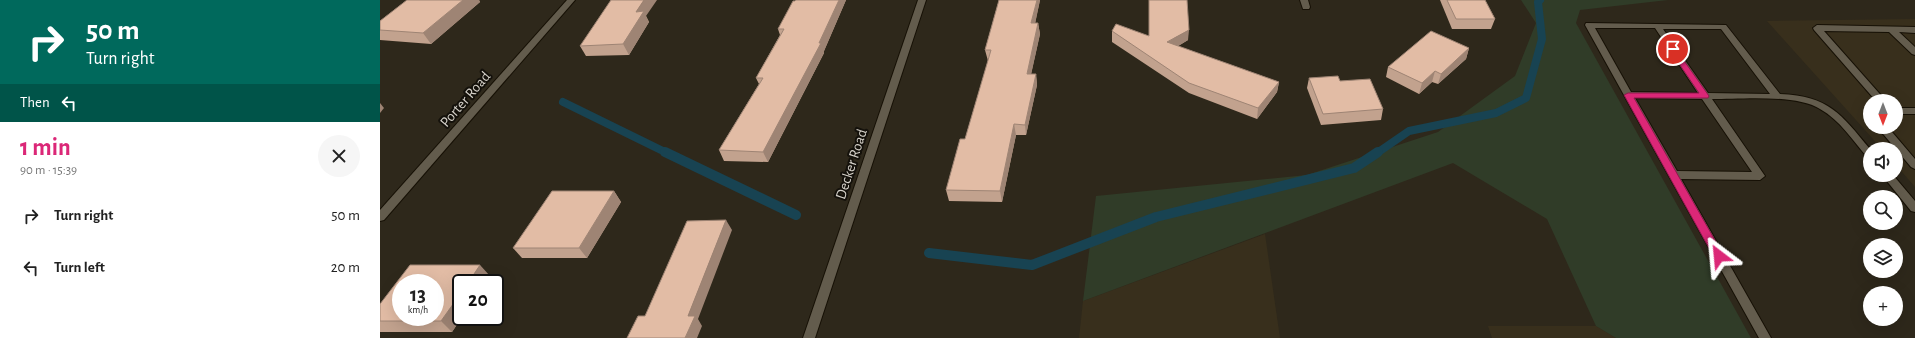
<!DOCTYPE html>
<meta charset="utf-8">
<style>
:root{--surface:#fff;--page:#f6f6f6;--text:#222;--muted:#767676;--accent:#db2777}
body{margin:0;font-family:"Alegreya Sans",sans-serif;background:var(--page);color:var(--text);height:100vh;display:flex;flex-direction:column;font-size:15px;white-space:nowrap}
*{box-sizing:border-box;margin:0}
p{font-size:13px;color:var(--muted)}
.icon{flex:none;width:22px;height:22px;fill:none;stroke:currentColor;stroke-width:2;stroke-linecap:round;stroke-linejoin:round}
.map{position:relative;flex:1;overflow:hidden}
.side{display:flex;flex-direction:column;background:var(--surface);width:380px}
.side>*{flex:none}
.guide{background:#00695c;color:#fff;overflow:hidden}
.needle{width:26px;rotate:180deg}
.controls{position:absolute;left:1483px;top:94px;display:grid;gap:8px}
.controls a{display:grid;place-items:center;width:40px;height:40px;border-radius:50%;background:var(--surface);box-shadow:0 4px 16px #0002;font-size:20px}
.speed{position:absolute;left:12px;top:274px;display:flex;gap:8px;font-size:20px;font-weight:700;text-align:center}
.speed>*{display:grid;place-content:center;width:52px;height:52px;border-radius:50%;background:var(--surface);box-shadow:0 4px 16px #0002;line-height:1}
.speed small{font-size:10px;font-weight:400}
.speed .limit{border:2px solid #111;border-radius:6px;background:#fff;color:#111}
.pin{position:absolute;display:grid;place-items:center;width:34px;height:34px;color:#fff;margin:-17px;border:2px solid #fff;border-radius:50%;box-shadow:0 1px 4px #0007}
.me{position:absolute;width:44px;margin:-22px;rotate:331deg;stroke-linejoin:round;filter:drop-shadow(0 0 3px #0008)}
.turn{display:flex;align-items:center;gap:14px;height:84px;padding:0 20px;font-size:18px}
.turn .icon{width:52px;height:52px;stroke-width:2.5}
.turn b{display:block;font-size:28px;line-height:34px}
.then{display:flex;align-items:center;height:38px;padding:0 20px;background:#0003;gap:8px;font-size:15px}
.round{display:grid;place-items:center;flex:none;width:42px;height:42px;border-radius:21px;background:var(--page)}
.head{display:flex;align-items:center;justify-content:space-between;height:68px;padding:0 20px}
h1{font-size:24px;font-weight:600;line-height:30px;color:var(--accent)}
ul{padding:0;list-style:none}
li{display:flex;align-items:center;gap:12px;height:52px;padding:0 20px}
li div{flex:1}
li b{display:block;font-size:15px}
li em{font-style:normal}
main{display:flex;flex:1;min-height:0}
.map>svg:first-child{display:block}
.built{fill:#382f1c;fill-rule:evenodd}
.green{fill:#303c28}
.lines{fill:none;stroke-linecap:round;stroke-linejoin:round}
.stream-far1{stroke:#184352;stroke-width:8}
.stream{stroke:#184352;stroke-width:10}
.lane-casing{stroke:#161005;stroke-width:2}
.street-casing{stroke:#161005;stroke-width:2}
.lane{fill:#635c4d;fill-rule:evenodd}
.street{fill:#635c4d;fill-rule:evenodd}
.wall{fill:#c2a28e}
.shaded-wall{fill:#9e8474}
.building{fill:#e2bca5;stroke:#9e8474;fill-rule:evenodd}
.route{fill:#db2777;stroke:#8e194d}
.labels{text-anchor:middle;stroke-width:4;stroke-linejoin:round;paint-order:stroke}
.street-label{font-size:15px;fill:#d6d2ca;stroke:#14110b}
</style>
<main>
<section class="side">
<div class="guide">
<div class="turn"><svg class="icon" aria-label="right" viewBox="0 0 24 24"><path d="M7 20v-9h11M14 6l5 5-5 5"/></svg><div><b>50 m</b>Turn right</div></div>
<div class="then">Then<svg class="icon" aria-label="left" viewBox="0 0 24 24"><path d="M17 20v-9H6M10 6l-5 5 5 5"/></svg></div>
</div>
<div class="head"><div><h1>1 min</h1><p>90 m · 15:39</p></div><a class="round"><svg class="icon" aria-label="close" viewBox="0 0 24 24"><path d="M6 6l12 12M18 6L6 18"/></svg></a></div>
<ul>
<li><svg class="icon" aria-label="right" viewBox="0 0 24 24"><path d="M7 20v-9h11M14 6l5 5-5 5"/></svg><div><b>Turn right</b></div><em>50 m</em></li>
<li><svg class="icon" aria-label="left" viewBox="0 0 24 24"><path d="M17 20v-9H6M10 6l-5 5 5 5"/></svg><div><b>Turn left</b></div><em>20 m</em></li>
</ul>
</section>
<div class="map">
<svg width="1535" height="338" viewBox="0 0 1535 338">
<rect width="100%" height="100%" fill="#2e281b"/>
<g class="built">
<path d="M1535,19V187L1516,165V149H1502L1387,21ZM1490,101H1516V127H1490Z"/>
<path d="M885,234L900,338H699L703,301Z"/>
<path d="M1108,326H1216L1236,338H1112Z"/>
</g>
<path class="green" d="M1141,0H1288L1200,10L1196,23L1371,338H1236L1216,326L1167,219L1073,163L703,301L716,196L927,175L1058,132L1135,76L1156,23Z"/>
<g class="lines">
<g class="stream-far1">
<path d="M183,102L287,153"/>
<path d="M997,153L1029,131L1116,113L1146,98L1162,39L1158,2L1160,0"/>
</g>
<g class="stream">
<path d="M285,152L416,215"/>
<path d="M549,253L652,265L776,217L974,168L998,152"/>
</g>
<g class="lane-casing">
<g id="lane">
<path d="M1206,23L1346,25L1400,94C1449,96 1461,114 1490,149V158L1487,157C1473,141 1460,120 1440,109C1416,94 1361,99 1332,99L1385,176L1380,180L1301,179L1391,338H1379L1205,25ZM1215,28H1275L1318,93L1251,92ZM1283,29H1341L1390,94L1328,93ZM1255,98L1322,99L1372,172L1297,171Z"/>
<path d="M1437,25L1535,27V33L1519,32L1535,47V55L1532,54L1509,32L1444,31L1506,101H1496L1434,30L1433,28Z"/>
<rect x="1516" y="108" width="19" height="6"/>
<path d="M1503,127H1513L1512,132L1535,159V169L1531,167L1504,135L1502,133Z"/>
<path d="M1502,175H1513L1535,201V212L1531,211Z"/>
</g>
</g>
<g class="street-casing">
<g id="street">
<path d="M187,0H195L4,220L0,221V210Z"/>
<path d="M538,0H546L435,338H423Z"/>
<path d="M920,0H928L930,7L929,9H923Z"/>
</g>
</g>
<use href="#lane" class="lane"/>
<use href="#street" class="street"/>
</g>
<g class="wall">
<path d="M27,0H99L100,2L51,44L0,40V21Z"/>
<path d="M416,0H466L444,51V53L388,162L344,161L339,150L379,84L376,78L400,35L398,29Z"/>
<path d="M619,0H660L655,23H658L660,34L651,74H656L657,85L646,135H636L622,202L569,201L566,190L585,139L608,61L605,50Z"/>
<path d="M1060,0H1105L1115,19L1111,29H1072Z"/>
<path d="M266,16L269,22L249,55L206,56L200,46Z"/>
<path d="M732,31L808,40L798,46L899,82L897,92L877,119L809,93L732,42Z"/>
<path d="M1089,48L1086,59L1058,84L1052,82L1039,94L1006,77L1008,67Z"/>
<path d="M929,78L960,81L1003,109L1001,120L941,125L927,88Z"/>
<path d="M234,191L241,202L207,258H142L133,248Z"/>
<path d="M110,276L81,317H82L72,332H0V304Z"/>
</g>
<g class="shaded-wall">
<path d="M83,0H99L100,2L51,44L43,33Z"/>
<path d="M264,0H277L266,16L269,22L249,55L243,44L256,12Z"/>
<path d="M459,0H466L444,51V53L388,162L383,152L439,43Z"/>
<path d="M657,0H660L653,34L651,23Z"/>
<path d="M658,23L660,34L649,84L647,74Z"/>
<path d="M809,30L808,40L787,53V42Z"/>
<path d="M1089,48L1086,59L1058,84L1061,74Z"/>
<path d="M1055,71L1052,82L1039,94L1042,83Z"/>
<path d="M656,74L657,85L646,135L645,125Z"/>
<path d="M899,82L897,92L877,119L878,108Z"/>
<path d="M0,103L4,108L0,113Z"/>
<path d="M634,124L636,135L622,202L620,191Z"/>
<path d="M234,191L241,202L207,258L199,248Z"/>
<path d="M346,220L352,230L318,319L322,326L317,338H305L308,316Z"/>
<path d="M100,265L110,276L105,283H88Z"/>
<path d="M81,293V317H82L72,332L61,321Z"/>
</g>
<g class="building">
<path d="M27,0H83L43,33L0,30V21Z"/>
<path d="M231,0H264L256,12L264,11L243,44L200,46Z"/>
<path d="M416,0H459L439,43H441L383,152L339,150L383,78H376L404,29H398L413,1H415Z"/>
<path d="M619,0H657L651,23H658L647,74H656L645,125L634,124L620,191L566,190L580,139H585L611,50H605Z"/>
<path d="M769,0H807L809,30L787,42L899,82L878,108L809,83L732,31L736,24L769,36Z"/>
<path d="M1067,0H1105L1115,19H1076Z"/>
<path d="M1051,31L1089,48L1061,74L1055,71L1042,83L1008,67Z"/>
<path d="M958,76L960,81L990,79L1003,109L943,114L929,78Z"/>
<path d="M172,191H234L199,248H133Z"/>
<path d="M346,220L308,316H315L305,338H247L258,316H265L307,221Z"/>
<path d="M30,265H100L88,283H81V293L61,321H0V304ZM21,283H55V317H21Z"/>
</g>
<path class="route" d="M1290,48H1295L1329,96L1328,98H1254L1344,256L1339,260L1335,259L1244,95L1248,93H1319L1289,49Z"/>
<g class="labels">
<g class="street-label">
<text transform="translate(85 99) rotate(-49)" y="5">Porter Road</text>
<text transform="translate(471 164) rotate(-72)" y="5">Decker Road</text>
</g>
</g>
</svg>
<div class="controls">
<a><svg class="needle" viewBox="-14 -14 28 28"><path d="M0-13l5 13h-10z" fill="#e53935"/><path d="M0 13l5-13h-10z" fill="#767676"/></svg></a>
<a><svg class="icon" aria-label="sound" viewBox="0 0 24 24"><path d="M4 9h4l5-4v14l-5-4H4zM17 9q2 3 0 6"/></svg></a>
<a><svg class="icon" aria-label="search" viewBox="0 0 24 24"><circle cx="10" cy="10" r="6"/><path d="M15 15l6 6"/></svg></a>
<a><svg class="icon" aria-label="layers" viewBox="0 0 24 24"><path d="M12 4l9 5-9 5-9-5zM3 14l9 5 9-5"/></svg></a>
<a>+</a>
</div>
<div class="speed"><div>13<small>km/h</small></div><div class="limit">20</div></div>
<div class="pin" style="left:1293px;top:49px;background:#d93025"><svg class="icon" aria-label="arrive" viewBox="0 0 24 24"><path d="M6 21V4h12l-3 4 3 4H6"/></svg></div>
<svg class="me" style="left:1339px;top:256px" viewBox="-20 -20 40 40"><path d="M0-17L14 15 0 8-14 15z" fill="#db2777" stroke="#fff" stroke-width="4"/></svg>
</div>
</main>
